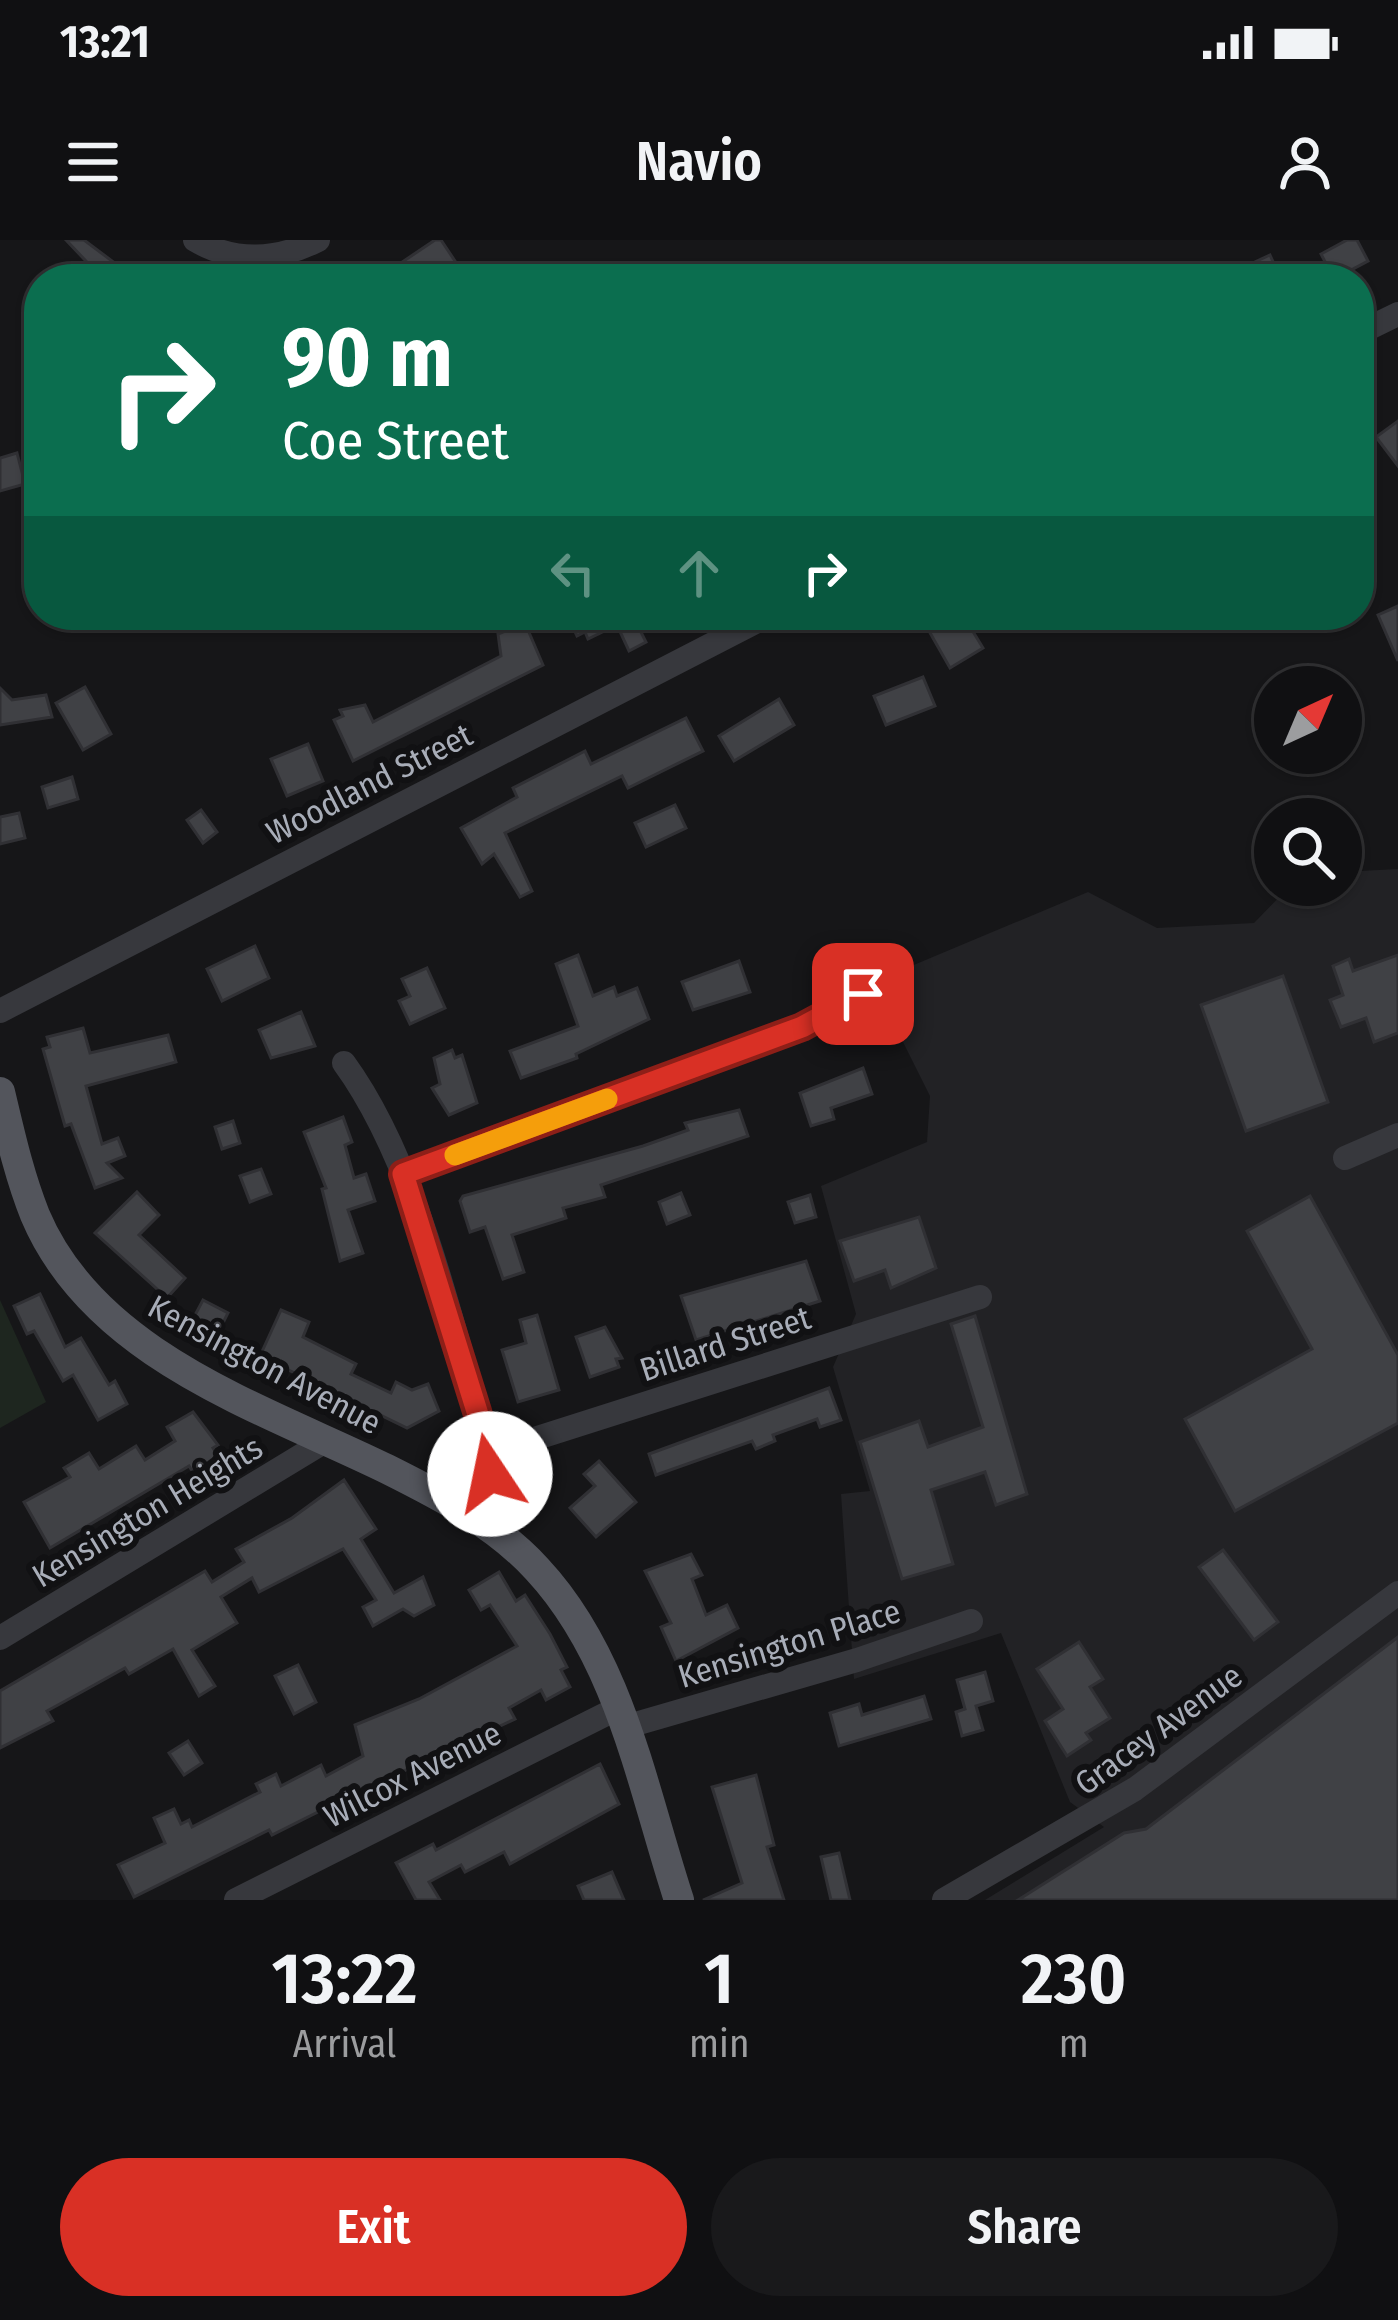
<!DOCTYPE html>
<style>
:root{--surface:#101012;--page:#19191b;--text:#f1f3f6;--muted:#9c9d9f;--line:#303032;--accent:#d93025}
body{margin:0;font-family:"Fira Sans Condensed",sans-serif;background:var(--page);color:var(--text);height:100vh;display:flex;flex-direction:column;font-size:45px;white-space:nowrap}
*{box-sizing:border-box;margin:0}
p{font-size:39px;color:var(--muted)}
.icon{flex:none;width:66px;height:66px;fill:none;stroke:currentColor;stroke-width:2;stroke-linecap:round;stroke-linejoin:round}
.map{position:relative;height:1660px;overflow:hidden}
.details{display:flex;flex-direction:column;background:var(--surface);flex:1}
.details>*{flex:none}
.guide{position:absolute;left:24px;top:24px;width:1350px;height:366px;border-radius:48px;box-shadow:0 3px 9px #0004,0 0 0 3px var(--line);background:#0b6e4f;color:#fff;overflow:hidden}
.needle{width:78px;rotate:44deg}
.buttons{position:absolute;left:1254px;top:426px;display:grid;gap:24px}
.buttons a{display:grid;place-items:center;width:108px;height:108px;border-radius:50%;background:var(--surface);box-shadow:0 3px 9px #0004,0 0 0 3px var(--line);font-size:60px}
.pin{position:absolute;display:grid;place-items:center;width:102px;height:102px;color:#fff;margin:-51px;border-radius:24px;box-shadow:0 6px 18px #0006}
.me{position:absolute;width:132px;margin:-66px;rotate:349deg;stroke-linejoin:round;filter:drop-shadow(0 0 9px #0008)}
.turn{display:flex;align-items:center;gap:42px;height:252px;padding:0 60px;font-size:54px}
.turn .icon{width:156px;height:156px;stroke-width:2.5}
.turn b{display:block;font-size:84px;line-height:102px}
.lanes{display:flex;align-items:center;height:114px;padding:0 60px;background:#0003;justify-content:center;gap:60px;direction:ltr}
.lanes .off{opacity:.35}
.eta{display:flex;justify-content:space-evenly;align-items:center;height:204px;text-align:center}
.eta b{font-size:72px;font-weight:600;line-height:84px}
.primary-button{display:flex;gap:24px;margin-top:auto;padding:24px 60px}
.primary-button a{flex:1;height:138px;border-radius:72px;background:var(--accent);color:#fff;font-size:48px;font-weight:600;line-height:138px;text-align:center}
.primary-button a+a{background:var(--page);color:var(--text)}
.status{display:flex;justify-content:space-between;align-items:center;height:84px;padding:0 60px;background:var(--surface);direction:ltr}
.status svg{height:33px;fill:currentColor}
header{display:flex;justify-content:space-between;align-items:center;height:156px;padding:0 60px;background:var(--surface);font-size:54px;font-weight:600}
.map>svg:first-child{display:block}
.built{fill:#222225}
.green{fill:#1e261f}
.building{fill:#404145;stroke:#303034;stroke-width:3}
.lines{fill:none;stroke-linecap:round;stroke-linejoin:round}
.minor{stroke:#37383d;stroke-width:24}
.major{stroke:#53555c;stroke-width:30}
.route-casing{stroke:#8d1f18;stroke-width:30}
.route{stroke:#d93025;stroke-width:21}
.slow{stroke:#f59e0b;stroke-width:21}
.labels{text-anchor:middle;stroke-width:12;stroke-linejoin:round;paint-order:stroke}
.street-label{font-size:33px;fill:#a8adb8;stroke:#111113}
</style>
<div class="status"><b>13:21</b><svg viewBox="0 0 49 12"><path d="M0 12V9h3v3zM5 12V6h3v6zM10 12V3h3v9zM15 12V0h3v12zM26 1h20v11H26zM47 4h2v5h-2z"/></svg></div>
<header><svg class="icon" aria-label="menu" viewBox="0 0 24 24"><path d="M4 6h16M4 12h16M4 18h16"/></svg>Navio<svg class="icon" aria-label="person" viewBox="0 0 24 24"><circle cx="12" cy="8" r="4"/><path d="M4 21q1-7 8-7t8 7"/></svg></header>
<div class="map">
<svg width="1398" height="1660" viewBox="0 0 1398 1660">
<rect width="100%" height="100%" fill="#161618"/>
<path class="built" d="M1398,629V1660H985L1104,1587L1070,1562L1001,1393L854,1439L841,1254L870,1251L833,1127L856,1074L821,946L927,902L930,856L892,780L897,732L1088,652L1157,688L1254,683L1291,645H1341V632Z"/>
<path class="green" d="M0,1060L46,1162L0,1188Z"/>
<g class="building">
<path d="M66,0H84L136,39H103Z"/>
<path d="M435,0H441L457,24L434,39H377Z"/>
<path d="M1347,0H1357L1368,21L1334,39L1321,14Z"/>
<path d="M1270,15L1281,39H1218Z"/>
<path d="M1398,181V226L1376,197Z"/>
<path d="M17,213L25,244L0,251V218Z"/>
<path d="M1398,366V421L1378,375Z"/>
<path d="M567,375H640L634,378L646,402L629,411L617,385L588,399L585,392L577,396Z"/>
<path d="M951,378L956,386L966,380L983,408L950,428L929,391Z"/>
<path d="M525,383L543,425L353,521L334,480L343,476L340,470L365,465L373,482L501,416L498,394Z"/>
<path d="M923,437L935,466L886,485L874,456Z"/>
<path d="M85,447L111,494L83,510L56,463Z"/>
<path d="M0,448L12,460L46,455L52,477L0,485Z"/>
<path d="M779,459L794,485L734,521L719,496Z"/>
<path d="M686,478L703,511L628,548L622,536L505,593L532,651L520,657L494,614L482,624L461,588L517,557L513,548L585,511L591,524Z"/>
<path d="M308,504L323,541L287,556L271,519Z"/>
<path d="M72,537L78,559L48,568L42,547Z"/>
<path d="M675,565L686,588L646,607L635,583Z"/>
<path d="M201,570L217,592L203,603L187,580Z"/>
<path d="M19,573L25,598L0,604V577Z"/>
<path d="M255,706L269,738L222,761L207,729Z"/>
<path d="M578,715L593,756L614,747L617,756L637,748L649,779L576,814L577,818L521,838L510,811L578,786L556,724Z"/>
<path d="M1398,715V793L1374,802L1366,778L1341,787L1330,760L1343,755L1333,726L1349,719L1353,731Z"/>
<path d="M739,721L750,752L693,770L682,742Z"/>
<path d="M427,728L445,768L410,784L399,761L410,756L402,739Z"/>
<path d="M1283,736L1328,862L1246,891L1201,765Z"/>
<path d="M301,772L315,806L271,818L259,790Z"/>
<path d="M83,788L90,813L168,795L176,822L86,846L102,904L118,898L125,916L107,923L122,938L95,948L71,884L65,886L43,809L50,807L47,797Z"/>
<path d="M452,810L455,818L462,815L477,863L449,875L432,848L440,844L434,818Z"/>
<path d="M863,828L872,854L831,868L834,879L811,886L800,853Z"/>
<path d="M739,870L748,896L601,945L605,957L563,968L566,978L512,995L524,1032L503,1039L485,987L470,992L460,961L463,956L643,906L688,890L685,883Z"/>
<path d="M343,877L352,902L345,905L354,938L366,934L375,961L348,970L363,1013L340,1021L322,949L326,948L304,892Z"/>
<path d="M233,881L240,903L222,909L215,887Z"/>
<path d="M261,929L271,954L250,962L240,936Z"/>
<path d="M137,952L159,975L139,995L185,1038L167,1058L95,993Z"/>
<path d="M681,953L690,975L667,984L659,962Z"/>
<path d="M810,955L816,977L795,983L788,962Z"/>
<path d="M1310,956L1398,1115V1183L1235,1271L1185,1179L1312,1109L1247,991Z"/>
<path d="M919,977L936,1028L891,1048L885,1030L854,1041L840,1001Z"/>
<path d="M806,1021L820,1061L696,1100L681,1056Z"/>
<path d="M40,1054L65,1107L81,1098L109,1145L115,1141L127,1164L98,1180L73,1135L63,1141L34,1091L27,1094L14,1066Z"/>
<path d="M203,1060L228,1073L212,1105L186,1092Z"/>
<path d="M281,1070L309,1082L303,1097L356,1124L351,1134L391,1153L396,1142L412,1150L428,1144L439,1171L407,1188L260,1116Z"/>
<path d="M537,1075L559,1150L518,1162L502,1110L526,1103L520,1080Z"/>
<path d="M975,1076L1027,1254L996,1265L985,1232L931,1250L953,1324L902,1339L860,1202L919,1181L928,1207L983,1187L951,1084Z"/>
<path d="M605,1087L622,1118L616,1119L619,1127L590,1137L576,1097Z"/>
<path d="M829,1148L841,1180L820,1187L817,1179L773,1195L775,1201L756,1209L752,1201L656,1235L649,1214Z"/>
<path d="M193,1172L218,1205L213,1208L220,1219L194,1234L189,1226L50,1308L24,1262L70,1237L64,1228L89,1213L99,1229L136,1206L145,1220L175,1201L167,1187Z"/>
<path d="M599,1221L636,1262L596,1297L570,1268L595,1246L584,1234Z"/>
<path d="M344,1240L376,1289L361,1299L394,1353L423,1337L434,1365L414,1376L403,1369L373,1386L363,1367L376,1360L343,1309L259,1352L252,1338L221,1357L237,1383L192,1410L215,1446L199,1456L173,1409L129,1434L125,1428L78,1454L47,1471L53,1481L0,1508V1451L205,1331L212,1342L244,1322L236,1309L292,1278Z"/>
<path d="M1223,1310L1278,1382L1254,1400L1199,1327Z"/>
<path d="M691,1314L702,1335L692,1339L706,1375L727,1365L738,1388L676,1421L661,1387L671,1383L645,1331Z"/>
<path d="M499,1332L516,1361L525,1355L550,1394L567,1427L561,1430L570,1447L546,1460L541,1450L509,1468L515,1479L346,1558L349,1564L331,1573L328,1567L272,1595L269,1590L134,1657L118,1625L165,1603L154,1578L174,1569L181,1584L189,1580L192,1587L260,1552L256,1544L276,1534L281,1546L321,1525L326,1536L363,1516L355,1485L419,1459L517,1406L490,1365L481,1370L469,1350Z"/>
<path d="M1398,1397V1660H1018L1124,1593L1146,1589Z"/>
<path d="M1079,1402L1103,1439L1090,1447L1110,1478L1086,1493L1091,1500L1067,1516L1045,1481L1063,1469L1037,1429Z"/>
<path d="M298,1425L316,1462L294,1474L275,1436Z"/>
<path d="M985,1432L993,1461L976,1466L983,1490L962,1496L956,1472L965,1469L957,1440Z"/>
<path d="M924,1456L931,1479L839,1506L830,1473L859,1464L862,1475Z"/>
<path d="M188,1501L202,1523L184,1535L169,1513Z"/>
<path d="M600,1524L619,1564L510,1624L504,1612L465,1632L461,1625L429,1642L440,1660H416L396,1623L433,1604L436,1610Z"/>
<path d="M756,1535L774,1605L767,1607L784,1660H703L742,1643L712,1547Z"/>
<path d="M839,1613L850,1660H831L821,1617Z"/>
<path d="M612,1632L624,1660H584L578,1646Z"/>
</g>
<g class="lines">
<g class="minor">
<path d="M195,0C234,23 277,21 318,0"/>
<path d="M1359,93L1398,74"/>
<path d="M0,771L769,375"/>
<path d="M344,823C419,926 452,1090 490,1213V1234L471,1274"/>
<path d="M1345,918L1398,895"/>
<path d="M403,934L803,787L863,754"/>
<path d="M490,1213L980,1057"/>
<path d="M0,1398L327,1200"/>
<path d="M625,1487L857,1420L971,1381"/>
<path d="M236,1660L618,1468"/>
<path d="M944,1660L1135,1549L1398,1353"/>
</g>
<path class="major" d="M0,852C10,894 19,935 35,975C94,1115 260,1167 387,1229C441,1256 496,1284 537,1329C620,1418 642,1547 679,1660"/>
</g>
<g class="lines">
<g class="route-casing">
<path id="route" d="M490,1234V1213L403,934L802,787L863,754"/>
</g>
<use href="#route" class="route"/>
<path class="slow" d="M455,915L607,859"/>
</g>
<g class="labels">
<g class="street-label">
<text transform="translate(369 543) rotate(-27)" y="12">Woodland Street</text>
<text transform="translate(725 1103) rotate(-18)" y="12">Billard Street</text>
<text transform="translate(265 1124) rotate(28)" y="12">Kensington Avenue</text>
<text transform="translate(147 1271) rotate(-31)" y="12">Kensington Heights</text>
<text transform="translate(789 1403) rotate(-17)" y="12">Kensington Place</text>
<text transform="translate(1158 1489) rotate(-36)" y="12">Gracey Avenue</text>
<text transform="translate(412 1534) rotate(-27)" y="12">Wilcox Avenue</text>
</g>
</g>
</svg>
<div class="buttons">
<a><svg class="needle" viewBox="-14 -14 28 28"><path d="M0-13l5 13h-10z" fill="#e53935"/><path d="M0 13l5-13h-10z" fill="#9c9d9f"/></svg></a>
<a><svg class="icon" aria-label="search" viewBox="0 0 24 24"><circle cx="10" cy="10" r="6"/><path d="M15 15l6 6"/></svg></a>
</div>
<div class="pin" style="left:863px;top:754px;background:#d93025"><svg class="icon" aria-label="arrive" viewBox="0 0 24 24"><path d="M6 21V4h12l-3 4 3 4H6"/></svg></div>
<svg class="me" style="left:490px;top:1234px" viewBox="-20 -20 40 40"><circle r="19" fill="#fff"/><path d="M0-13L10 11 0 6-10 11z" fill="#d93025"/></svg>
<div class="guide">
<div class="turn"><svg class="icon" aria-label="right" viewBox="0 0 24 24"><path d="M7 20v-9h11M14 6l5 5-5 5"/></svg><div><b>90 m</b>Coe Street</div></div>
<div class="lanes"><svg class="icon off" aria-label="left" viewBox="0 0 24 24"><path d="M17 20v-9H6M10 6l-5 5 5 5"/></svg><svg class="icon off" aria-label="ahead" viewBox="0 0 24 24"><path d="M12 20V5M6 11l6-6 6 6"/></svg><svg class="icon" aria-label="right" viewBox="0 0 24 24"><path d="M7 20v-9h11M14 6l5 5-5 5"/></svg></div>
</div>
</div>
<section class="details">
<div class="eta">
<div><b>13:22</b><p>Arrival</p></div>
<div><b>1</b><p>min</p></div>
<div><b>230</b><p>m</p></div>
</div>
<div class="primary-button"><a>Exit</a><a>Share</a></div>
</section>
